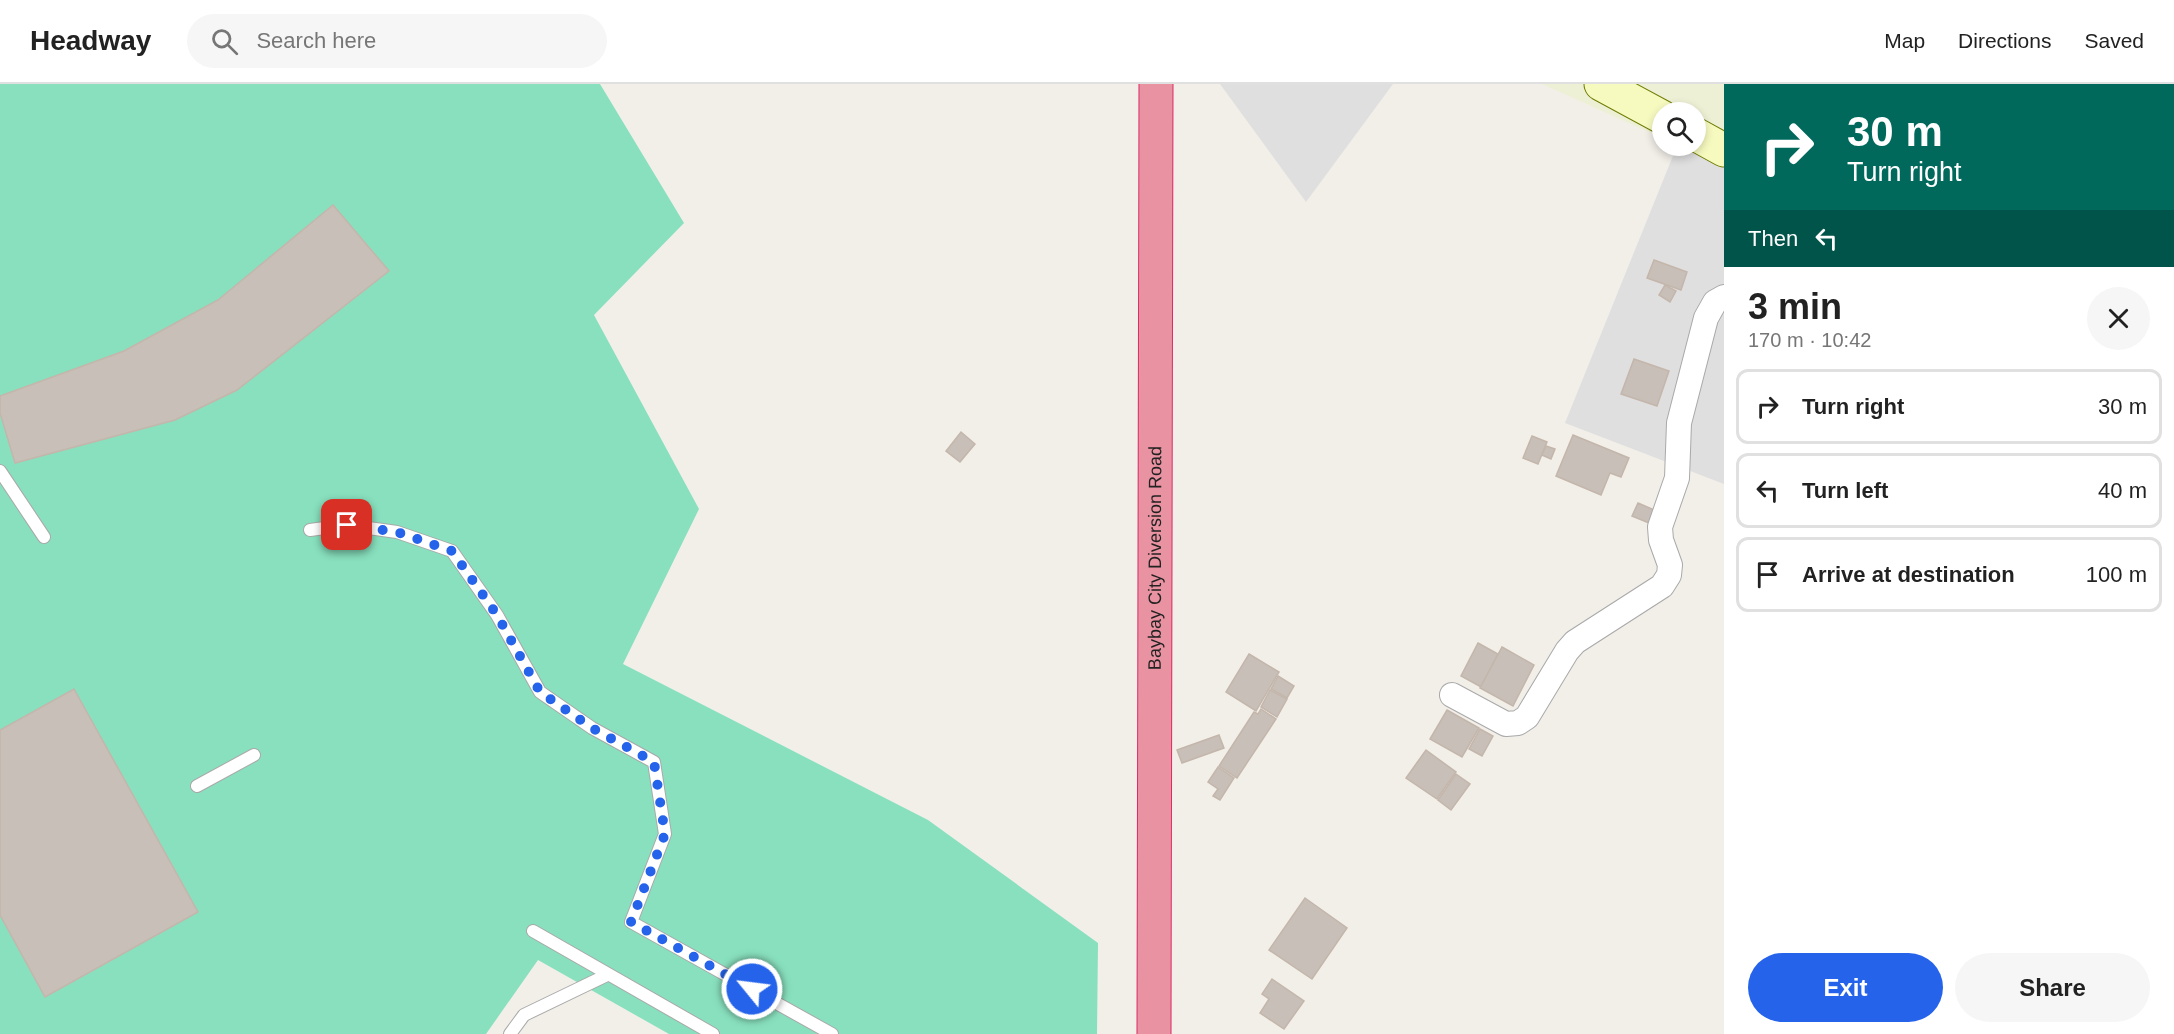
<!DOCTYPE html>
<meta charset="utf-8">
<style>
:root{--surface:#fff;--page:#f6f6f6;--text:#222;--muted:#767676;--line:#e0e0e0;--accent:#2563eb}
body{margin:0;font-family:Arial,sans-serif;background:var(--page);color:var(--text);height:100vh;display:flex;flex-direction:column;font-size:22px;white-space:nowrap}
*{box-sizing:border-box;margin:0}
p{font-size:20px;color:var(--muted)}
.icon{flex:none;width:33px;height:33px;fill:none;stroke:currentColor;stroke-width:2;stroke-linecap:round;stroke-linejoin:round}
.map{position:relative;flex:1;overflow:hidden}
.details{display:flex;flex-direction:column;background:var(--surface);width:450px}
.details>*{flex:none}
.top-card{background:#00695c;color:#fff;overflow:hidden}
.tools{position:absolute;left:1652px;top:18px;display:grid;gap:12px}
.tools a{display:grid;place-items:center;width:54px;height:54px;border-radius:50%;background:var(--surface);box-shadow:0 3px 9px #0003;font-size:30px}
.pin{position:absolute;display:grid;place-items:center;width:51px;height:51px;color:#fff;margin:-26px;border-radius:12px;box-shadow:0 3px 9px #0006}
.me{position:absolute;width:66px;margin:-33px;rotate:299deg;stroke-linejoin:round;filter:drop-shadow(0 0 4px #0008)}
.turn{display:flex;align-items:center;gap:21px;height:126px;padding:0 24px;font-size:27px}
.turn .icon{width:78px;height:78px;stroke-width:2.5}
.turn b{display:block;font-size:42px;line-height:51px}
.then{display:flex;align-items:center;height:57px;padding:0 24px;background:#0003;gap:12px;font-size:22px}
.round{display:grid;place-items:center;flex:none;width:63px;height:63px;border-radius:32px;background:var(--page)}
.headline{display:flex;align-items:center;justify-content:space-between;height:102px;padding:0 24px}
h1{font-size:36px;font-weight:700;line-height:45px}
.action{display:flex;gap:12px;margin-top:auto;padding:12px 24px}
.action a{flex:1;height:69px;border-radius:36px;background:var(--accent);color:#fff;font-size:24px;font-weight:700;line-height:69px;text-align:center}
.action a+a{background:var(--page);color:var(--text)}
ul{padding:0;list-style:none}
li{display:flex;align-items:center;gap:18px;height:75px;margin:0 12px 9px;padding:0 12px;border:3px solid var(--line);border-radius:12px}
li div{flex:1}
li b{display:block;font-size:22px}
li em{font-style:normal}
header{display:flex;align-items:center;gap:36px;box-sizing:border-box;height:84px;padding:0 30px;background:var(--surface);border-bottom:2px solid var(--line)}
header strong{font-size:28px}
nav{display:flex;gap:33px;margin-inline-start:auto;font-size:21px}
.search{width:420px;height:54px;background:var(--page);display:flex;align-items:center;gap:15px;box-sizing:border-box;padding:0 21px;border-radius:33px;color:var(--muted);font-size:22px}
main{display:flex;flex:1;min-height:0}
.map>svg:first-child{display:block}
.residential{fill:#e0dfdf}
.farmland{fill:#eef0d5}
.pitch{fill:#88e0be}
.building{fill:#c7bfb8;stroke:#c4b6ab;stroke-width:1.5}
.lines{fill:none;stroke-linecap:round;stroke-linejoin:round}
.lane-casing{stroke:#a9a9a9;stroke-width:14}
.street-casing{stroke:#a9a9a9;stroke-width:26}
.secondary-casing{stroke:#707d05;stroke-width:35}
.highway-casing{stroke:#dc2a67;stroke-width:35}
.lane{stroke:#fff;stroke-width:12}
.street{stroke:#fff;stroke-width:24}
.secondary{stroke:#f7fabf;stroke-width:33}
.highway{stroke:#e892a2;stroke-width:33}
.route{stroke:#2563eb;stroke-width:10;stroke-dasharray:0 18}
.labels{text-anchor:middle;stroke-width:6;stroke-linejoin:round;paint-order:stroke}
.street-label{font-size:18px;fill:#222;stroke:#fff}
</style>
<header>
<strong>Headway</strong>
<div class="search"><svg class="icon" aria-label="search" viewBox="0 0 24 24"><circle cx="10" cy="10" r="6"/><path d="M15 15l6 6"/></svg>Search here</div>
<nav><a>Map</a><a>Directions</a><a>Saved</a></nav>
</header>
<main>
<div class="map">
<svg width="1724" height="950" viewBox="0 0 1724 950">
<rect width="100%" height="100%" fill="#f2efe9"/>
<g class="residential">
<path d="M1220,0H1393L1306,118Z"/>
<path d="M1677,62L1724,79V400L1565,339Z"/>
</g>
<path class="farmland" d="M1542,0H1724V79L1680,62H1695V28H1662V54Z"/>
<path class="pitch" d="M0,0H600L684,139L594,231L699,425L623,580L928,736L1098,859L1097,950H669L538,876L486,950H0Z"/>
<g class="building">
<path d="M333,121L389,187L237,306L175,336L15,379L0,329V312L124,267L218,216Z"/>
<path d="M1654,176L1687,188L1681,206L1647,194Z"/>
<path d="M1665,201L1676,207L1670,218L1659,211Z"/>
<path d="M1634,275L1669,287L1657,322L1621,310Z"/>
<path d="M961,348L975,360L960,378L946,367Z"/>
<path d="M1573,351L1629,374L1621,393L1610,389L1601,411L1556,392Z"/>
<path d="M1532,352L1547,358L1538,380L1523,374Z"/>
<path d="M1546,362L1555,365L1551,375L1542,371Z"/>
<path d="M1638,419L1654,426L1649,439L1632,432Z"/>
<path d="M1478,559L1498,570L1481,603L1461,592Z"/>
<path d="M1502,563L1534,581L1513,622L1480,604Z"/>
<path d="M1249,570L1279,588L1256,627L1226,608Z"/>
<path d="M1278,592L1294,602L1287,614L1271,605Z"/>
<path d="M74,605L198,828L45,913L0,831V646Z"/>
<path d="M1270,606L1287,615L1277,633L1261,623Z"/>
<path d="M1261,625L1276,635L1237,694L1219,682L1254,628L1258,630Z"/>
<path d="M1447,626L1479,644L1462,673L1430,655Z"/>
<path d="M1480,645L1493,652L1482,672L1469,665Z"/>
<path d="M1219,651L1224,664L1182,679L1177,666Z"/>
<path d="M1426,666L1456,688L1437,715L1406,694Z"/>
<path d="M1218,683L1234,694L1220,716L1213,712L1218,705L1208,698Z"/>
<path d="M1456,690L1470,700L1451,726L1438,716Z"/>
<path d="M1305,814L1347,844L1312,895L1269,866Z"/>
<path d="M1272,895L1304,917L1284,945L1260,929L1269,915L1262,910Z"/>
</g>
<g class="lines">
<g class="lane-casing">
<g id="lane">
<path d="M0,387L44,453"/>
<path d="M310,446L347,441L397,448L452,467L497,531L540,608L592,644L654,678L665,750L631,838L832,950"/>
<path d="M197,702L254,671"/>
<path d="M533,847L713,950"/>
<path d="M510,950L524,931L607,891"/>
</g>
</g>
<g class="street-casing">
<path id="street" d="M1452,611L1506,640L1518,639L1527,633L1567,567L1575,558L1662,502L1669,491L1670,481L1661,456L1660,443L1677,394L1679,339L1706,234L1715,218L1724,213"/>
</g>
<g class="secondary-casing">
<g id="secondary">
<path d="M1601,0L1662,33"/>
<path d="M1695,50L1724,66"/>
</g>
</g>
<g class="highway-casing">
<g id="highway">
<path id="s1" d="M1154,950L1156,0"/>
</g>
</g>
<use href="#lane" class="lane"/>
<use href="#street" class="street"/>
<use href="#secondary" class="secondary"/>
<use href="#highway" class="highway"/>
</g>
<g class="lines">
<path class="route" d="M347,441L397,448L452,467L497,531L540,608L592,644L654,678L665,750L631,838L752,905"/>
</g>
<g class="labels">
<g class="street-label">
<text dy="6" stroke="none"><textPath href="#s1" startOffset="476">Baybay City Diversion Road</textPath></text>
</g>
</g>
</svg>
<div class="tools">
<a><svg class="icon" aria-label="search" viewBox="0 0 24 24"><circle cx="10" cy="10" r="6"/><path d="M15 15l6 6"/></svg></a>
</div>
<div class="pin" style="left:347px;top:441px;background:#d93025"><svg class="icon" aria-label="arrive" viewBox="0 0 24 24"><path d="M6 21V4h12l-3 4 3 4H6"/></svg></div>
<svg class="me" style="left:752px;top:905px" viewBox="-20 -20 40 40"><circle r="17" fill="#2563eb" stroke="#fff" stroke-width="3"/><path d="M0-11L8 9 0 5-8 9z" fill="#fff"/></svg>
</div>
<section class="details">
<div class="top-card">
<div class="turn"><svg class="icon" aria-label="right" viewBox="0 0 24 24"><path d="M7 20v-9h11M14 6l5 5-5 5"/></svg><div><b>30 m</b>Turn right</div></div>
<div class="then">Then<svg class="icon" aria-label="left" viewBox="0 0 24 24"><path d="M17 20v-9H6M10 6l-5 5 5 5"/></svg></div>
</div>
<div class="headline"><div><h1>3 min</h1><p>170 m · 10:42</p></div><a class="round"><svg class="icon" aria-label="close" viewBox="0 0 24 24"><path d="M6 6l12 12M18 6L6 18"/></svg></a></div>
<ul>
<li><svg class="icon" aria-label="right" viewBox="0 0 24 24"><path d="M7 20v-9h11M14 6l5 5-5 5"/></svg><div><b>Turn right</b></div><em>30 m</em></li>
<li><svg class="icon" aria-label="left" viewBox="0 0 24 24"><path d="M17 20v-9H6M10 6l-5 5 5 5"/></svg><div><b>Turn left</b></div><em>40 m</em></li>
<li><svg class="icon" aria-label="arrive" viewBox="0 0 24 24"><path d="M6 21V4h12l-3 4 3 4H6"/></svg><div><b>Arrive at destination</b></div><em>100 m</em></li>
</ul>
<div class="action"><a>Exit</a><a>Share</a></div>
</section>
</main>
